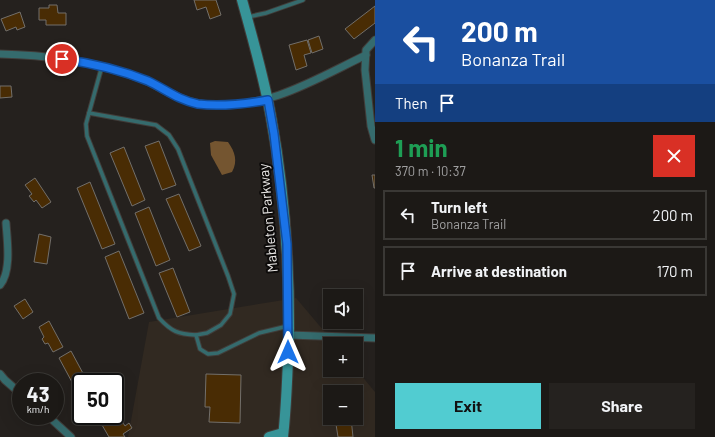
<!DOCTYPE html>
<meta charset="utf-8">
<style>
:root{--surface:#1c1916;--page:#25221f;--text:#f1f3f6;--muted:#a0a0a1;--line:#3a3835;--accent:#51ccd1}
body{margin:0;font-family:Barlow,sans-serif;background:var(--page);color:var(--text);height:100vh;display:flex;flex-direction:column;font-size:15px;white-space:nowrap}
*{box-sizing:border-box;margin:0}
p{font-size:13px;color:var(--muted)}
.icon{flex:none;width:22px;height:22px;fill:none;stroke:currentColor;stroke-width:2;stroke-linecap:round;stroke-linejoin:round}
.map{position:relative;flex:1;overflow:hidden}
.details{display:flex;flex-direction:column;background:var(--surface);width:340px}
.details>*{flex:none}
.hud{background:#1a4fa0;color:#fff;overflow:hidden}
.buttons{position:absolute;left:323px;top:289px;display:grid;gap:8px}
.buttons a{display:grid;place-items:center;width:40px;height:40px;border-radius:0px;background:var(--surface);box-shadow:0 4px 16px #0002,0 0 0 1px var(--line);font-size:20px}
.speed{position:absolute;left:12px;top:373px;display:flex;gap:8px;font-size:20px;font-weight:700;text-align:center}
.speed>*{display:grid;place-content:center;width:52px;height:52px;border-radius:50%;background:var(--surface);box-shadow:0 4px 16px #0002,0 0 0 1px var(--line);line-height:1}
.speed small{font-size:10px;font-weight:400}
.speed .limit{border:2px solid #111;border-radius:6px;background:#fff;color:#111}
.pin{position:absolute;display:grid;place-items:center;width:34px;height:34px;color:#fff;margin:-17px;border:2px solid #fff;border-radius:50%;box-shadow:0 1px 4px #0007}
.me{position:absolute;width:44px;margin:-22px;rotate:0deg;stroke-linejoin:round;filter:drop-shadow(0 0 3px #0008)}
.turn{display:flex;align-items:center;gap:14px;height:84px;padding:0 20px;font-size:18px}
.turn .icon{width:52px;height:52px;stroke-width:2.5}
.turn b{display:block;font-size:28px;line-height:34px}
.then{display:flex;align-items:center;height:38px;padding:0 20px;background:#0003;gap:8px;font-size:15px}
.round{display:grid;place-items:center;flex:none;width:42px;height:42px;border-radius:0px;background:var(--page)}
.summary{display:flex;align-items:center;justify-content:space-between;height:68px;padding:0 20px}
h1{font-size:24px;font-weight:700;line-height:30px;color:#1e9e55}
.primary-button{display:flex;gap:8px;margin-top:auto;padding:8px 20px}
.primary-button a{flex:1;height:46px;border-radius:0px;background:var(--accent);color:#111;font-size:16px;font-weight:700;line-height:46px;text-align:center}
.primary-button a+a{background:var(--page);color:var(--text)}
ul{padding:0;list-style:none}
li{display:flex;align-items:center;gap:12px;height:50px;margin:0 8px 6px;padding:0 12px;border:2px solid var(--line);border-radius:0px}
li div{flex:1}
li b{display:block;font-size:15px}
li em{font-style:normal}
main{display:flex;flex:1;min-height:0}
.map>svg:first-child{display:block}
.built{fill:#312921;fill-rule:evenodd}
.water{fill:#745530}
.building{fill:#492c04;stroke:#726f6b}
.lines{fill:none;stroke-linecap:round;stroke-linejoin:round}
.lane-casing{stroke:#413d3a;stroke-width:5.5}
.street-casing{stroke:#413d3a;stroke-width:9}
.secondary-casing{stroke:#413d3a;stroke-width:12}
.lane{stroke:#356b6d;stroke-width:3.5}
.street{stroke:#356b6d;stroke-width:7}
.secondary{stroke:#379498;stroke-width:10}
.route-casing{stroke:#114b97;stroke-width:10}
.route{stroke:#1a73e8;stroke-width:7}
.labels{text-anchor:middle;stroke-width:4;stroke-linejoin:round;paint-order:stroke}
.street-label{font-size:14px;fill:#eae8e6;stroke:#0d0b0a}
</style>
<main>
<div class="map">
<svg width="375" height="437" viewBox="0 0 375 437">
<rect width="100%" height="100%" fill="#25211e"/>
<path class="built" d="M296,298L335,344H330V370L356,369L375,392V437H128L149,322ZM330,392H356V418H330Z"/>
<path class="water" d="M215,141L228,142C235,152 238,161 232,172L222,175L211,155L210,143Z"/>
<g class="building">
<path d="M194,0H216L221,15L210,19L206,7L197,10Z"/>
<path d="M49,5H57L58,13H66V25H46V20H39V8H49Z"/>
<path d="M375,6V23L354,39L345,29Z"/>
<path d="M20,12L25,27L17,30L16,27L6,31L1,19Z"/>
<path d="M319,36L323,49L312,53L308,40Z"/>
<path d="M307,40L311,53L304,55L307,66L296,70L289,45Z"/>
<path d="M0,86H11L12,97L0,98Z"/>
<path d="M159,141L176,185L162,190L145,146Z"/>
<path d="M124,147L145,200L132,206L110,153Z"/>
<path d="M372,175H375V188H374Z"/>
<path d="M35,178L51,202L42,208L36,200L34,202L29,196L32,194L25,185Z"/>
<path d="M90,182L115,244L102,249L77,188Z"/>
<path d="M179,194L201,246L189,251L166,199Z"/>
<path d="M149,207L170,260L156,266L135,213Z"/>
<path d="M39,234L51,237L47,264L34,262Z"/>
<path d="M119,251L144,313L129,319L105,257Z"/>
<path d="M173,268L190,312L177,317L159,273Z"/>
<path d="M25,299L33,312L23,319L14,306Z"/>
<path d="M49,321L63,347L53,352L48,343L45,344L42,339L44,337L39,327Z"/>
<path d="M71,351L85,377L73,384L59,358Z"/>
<path d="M206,374L241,375L240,423L209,422L210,407H205Z"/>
<path d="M118,415L125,426L129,423L132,428L123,434L125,437H109L102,425Z"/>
<path d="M335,418H351L353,437H338Z"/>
</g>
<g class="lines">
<g class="lane-casing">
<g id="lane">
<path d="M248,17L266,13L303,0"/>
<path d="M102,66L89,113L156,125L169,135L178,149L228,276L234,294L230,314L221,325L207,333L196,335L200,349L208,354L218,353L259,333L288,326"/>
<path d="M89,113L86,124L87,136L159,318C172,332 178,334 196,335"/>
</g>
</g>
<g class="street-casing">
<g id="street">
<path d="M375,40L366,50L365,70L371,126L375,140"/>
<path d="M0,54C42,55 85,60 125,73C134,76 143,79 151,83C170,93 187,104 209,105C269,109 314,80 366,55"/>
<path d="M0,285C12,271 7,239 6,223"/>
<path d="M289,335L375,338"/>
<path d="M0,374L5,380L21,394"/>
<path d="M48,416L71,437"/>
</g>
</g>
<g class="secondary-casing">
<g id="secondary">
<path d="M242,0C253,39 264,78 271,117C284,187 289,258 289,328C288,365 287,401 283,437"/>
<path d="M269,437L283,433"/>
</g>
</g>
<use href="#lane" class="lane"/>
<use href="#street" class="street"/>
<use href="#secondary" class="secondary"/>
</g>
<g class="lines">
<g class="route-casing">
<path id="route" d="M62,59C91,63 121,70 148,81C165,89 178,100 198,104C221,107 245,104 268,100L274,134L287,244L288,352"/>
</g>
<use href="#route" class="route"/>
</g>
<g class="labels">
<g class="street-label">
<text transform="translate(268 218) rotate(-95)" y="5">Mableton Parkway</text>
</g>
</g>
</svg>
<div class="buttons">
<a><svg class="icon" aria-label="sound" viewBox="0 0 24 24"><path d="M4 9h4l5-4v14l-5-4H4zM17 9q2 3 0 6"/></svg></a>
<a>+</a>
<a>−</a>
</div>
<div class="speed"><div>43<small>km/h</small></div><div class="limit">50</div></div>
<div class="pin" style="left:62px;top:59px;background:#d93025"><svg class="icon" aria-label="arrive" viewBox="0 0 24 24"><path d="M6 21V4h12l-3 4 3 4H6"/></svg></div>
<svg class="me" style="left:288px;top:352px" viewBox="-20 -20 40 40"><path d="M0-17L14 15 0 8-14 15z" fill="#1a73e8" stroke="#fff" stroke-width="4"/></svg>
</div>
<section class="details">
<div class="hud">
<div class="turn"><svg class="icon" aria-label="left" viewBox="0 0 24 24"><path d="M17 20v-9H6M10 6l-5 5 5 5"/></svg><div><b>200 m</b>Bonanza Trail</div></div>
<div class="then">Then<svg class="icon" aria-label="arrive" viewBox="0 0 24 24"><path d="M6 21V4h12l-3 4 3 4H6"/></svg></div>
</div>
<div class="summary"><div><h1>1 min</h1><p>370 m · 10:37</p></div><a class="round" style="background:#d93025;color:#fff"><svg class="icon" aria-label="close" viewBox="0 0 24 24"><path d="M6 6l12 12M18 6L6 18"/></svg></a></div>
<ul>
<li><svg class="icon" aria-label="left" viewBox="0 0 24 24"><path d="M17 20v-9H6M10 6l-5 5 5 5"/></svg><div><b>Turn left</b><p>Bonanza Trail</p></div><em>200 m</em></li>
<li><svg class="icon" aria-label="arrive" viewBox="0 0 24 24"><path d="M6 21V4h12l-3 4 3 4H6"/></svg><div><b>Arrive at destination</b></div><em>170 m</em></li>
</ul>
<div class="primary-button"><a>Exit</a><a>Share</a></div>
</section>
</main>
